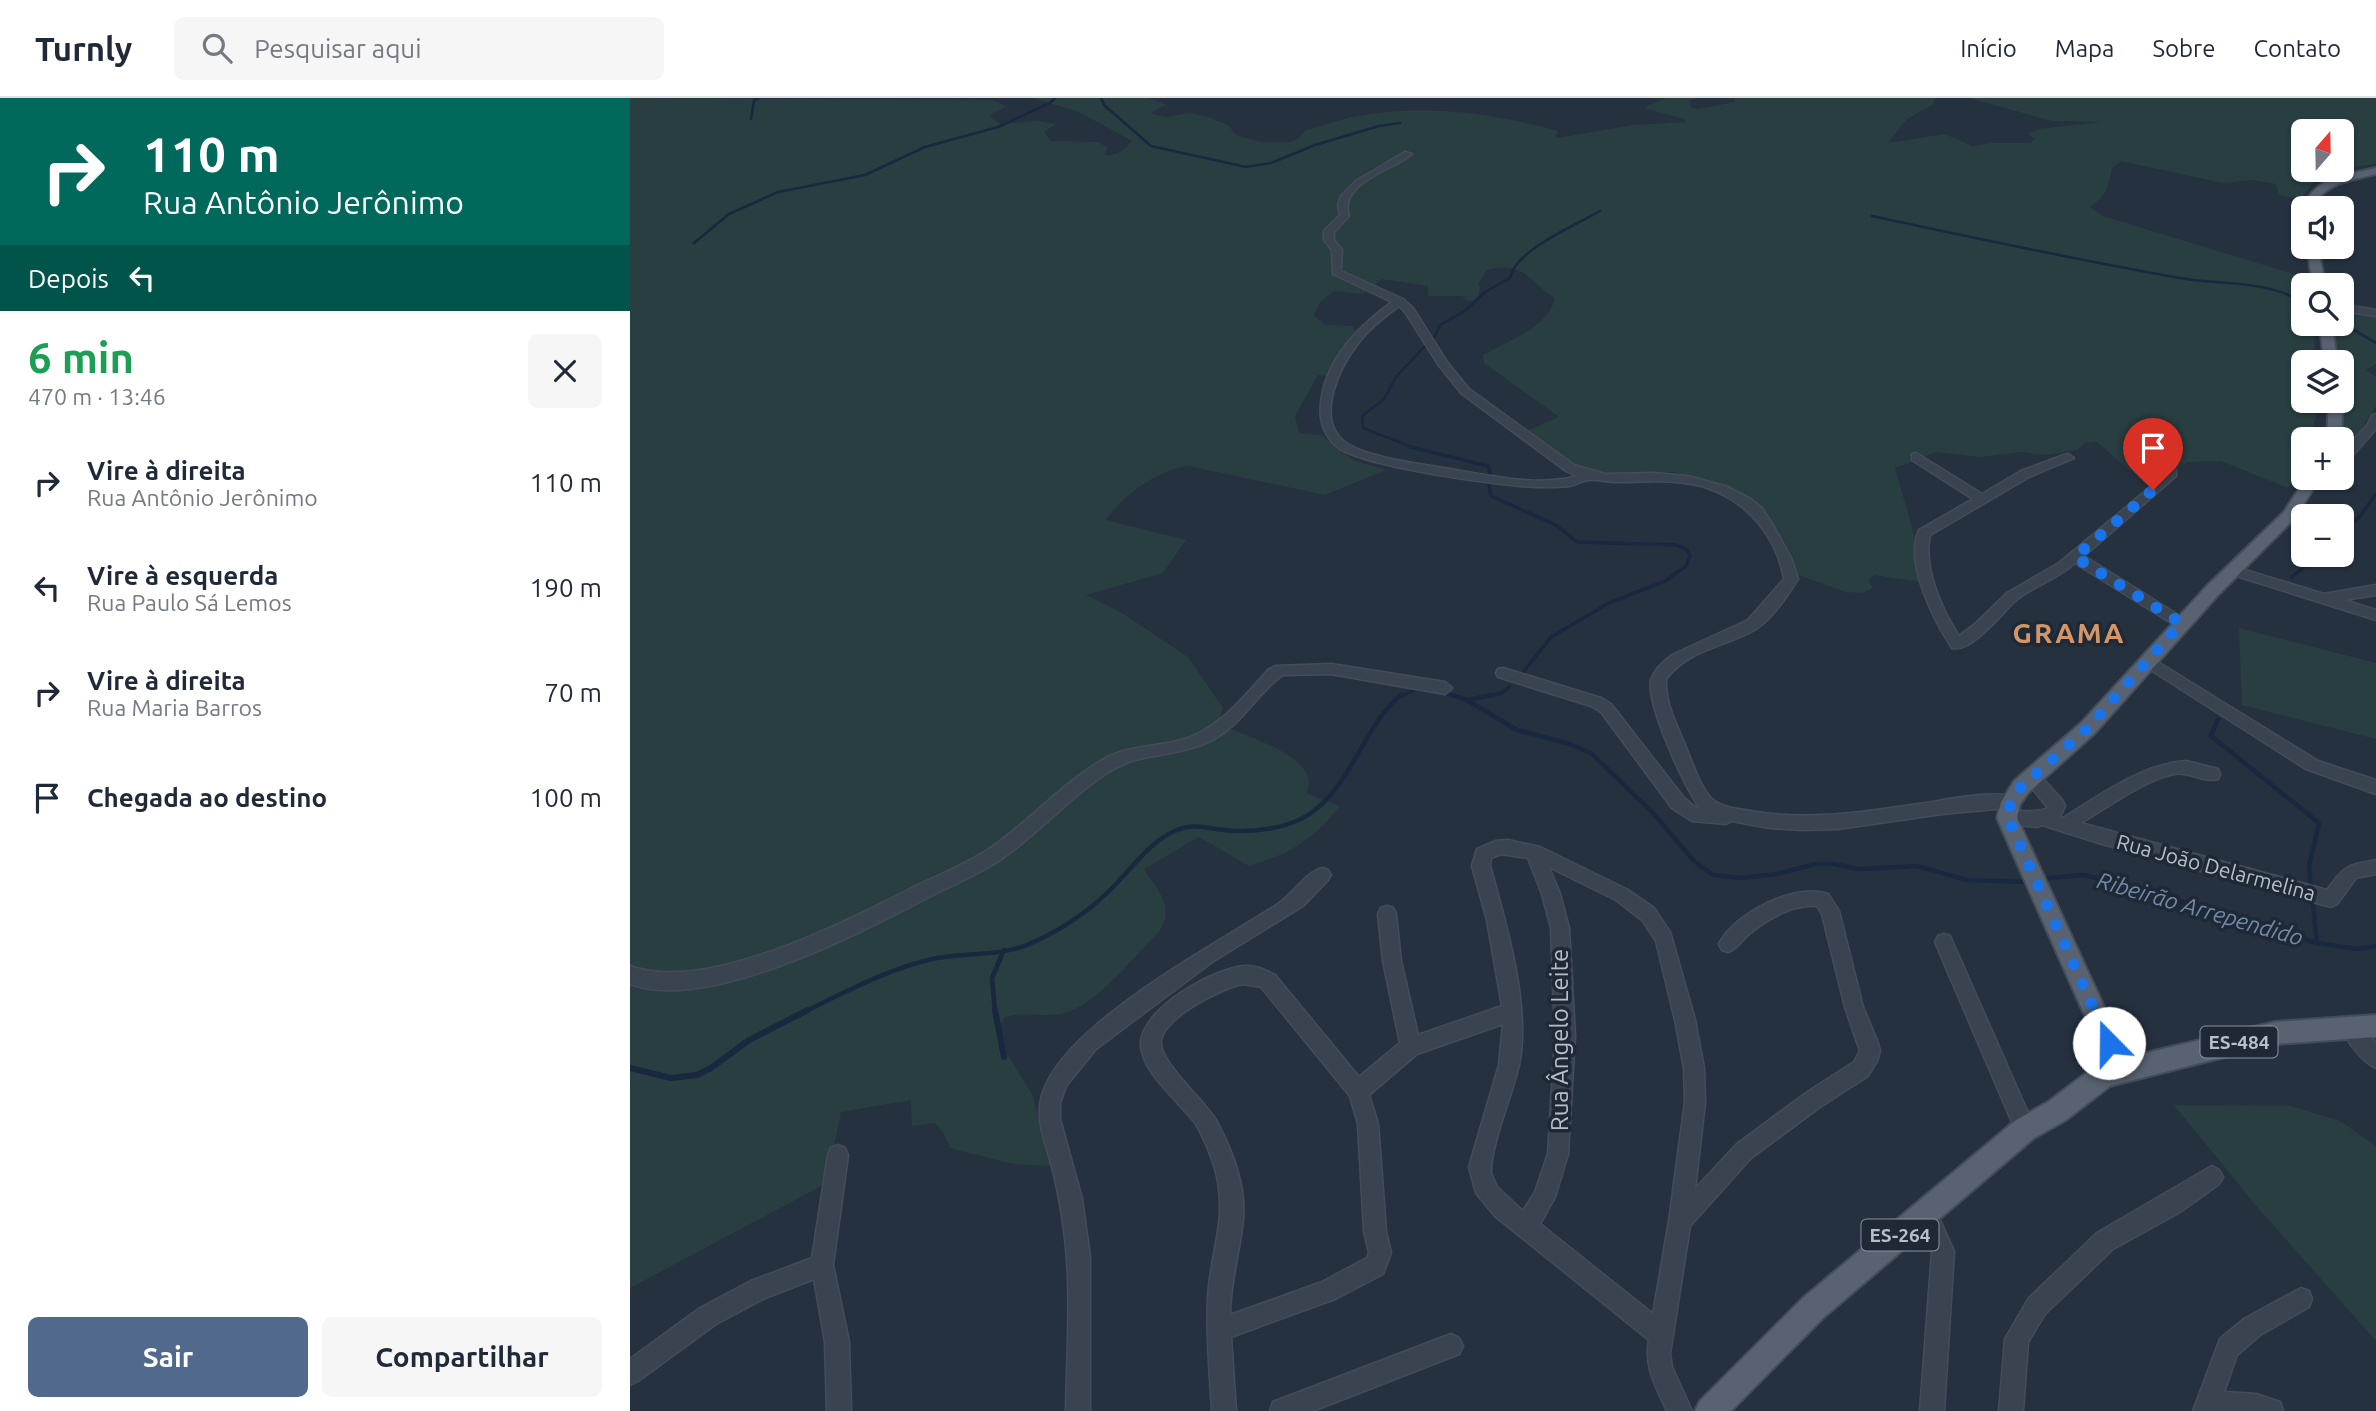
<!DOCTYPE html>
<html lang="pt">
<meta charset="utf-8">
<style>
:root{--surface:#fff;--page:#f6f6f7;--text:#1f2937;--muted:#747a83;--line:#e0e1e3;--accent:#51698d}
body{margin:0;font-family:Ubuntu,sans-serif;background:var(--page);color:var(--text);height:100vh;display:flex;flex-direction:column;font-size:26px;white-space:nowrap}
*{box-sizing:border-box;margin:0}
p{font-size:23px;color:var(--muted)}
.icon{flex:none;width:38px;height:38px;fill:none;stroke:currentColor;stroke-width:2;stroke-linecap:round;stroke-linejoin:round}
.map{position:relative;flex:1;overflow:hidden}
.sheet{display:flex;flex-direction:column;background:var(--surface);width:630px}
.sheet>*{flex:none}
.banner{background:#00695c;color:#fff;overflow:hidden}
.needle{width:46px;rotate:20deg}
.tools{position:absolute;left:1661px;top:21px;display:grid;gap:14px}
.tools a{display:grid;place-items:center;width:63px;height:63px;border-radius:10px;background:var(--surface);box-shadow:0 2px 5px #0004;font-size:35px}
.pin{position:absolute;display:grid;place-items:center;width:60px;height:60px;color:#fff;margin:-72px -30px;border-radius:50% 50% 50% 0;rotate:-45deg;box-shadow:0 0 7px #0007}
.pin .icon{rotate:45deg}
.me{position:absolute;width:77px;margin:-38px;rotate:338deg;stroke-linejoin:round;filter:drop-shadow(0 0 5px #0008)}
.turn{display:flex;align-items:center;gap:24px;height:147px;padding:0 28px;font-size:32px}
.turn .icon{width:91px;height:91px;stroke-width:2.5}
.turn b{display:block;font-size:49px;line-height:60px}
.then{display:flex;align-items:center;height:66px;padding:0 28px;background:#0003;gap:14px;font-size:26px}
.round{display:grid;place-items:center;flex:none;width:74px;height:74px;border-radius:10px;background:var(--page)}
.headline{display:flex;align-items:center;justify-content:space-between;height:119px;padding:0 28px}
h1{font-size:42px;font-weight:600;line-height:52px;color:#1e9e55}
.button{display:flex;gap:14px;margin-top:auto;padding:14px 28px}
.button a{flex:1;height:80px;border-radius:10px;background:var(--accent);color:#fff;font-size:28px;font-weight:600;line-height:80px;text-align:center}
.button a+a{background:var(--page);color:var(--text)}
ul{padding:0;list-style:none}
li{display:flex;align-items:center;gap:21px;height:105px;padding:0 28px}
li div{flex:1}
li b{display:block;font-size:26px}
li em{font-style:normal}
header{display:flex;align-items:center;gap:42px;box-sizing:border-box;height:98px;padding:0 35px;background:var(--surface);border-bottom:2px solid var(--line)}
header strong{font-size:33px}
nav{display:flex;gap:38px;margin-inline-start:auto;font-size:24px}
.search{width:490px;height:63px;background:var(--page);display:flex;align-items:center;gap:18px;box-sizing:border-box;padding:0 24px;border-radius:10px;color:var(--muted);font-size:26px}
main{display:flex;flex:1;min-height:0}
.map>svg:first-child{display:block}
.green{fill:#283e41;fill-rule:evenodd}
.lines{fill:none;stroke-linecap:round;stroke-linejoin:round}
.stream-far3{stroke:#19283e;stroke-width:2.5}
.stream-far2{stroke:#19283e;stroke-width:3.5}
.stream-far1{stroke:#19283e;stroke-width:4.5}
.stream{stroke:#19283e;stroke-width:6}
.minor-casing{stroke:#444c59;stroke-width:3}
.major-casing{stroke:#444c59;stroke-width:4}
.minor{fill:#3a4350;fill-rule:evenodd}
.major{fill:#586270;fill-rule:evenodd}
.route{stroke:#1a73e8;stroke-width:12;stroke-dasharray:0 21.6}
.labels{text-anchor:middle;stroke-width:7;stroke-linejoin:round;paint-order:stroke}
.shield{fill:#1f2835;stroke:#89919d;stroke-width:2}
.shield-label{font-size:19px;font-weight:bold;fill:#b7beca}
.street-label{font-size:21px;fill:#b7beca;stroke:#1f2835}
.water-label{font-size:23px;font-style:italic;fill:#7089a9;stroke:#1f2835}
.near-street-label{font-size:24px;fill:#b7beca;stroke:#1f2835}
.district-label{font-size:28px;font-weight:bold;letter-spacing:2px;fill:#d49668;stroke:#1f2835}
</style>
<header>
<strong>Turnly</strong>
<div class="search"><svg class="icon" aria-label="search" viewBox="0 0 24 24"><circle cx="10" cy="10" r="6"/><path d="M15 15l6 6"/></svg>Pesquisar aqui</div>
<nav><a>Início</a><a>Mapa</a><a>Sobre</a><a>Contato</a></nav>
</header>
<main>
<section class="sheet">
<div class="banner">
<div class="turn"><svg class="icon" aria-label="right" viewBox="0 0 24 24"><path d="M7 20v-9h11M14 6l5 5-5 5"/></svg><div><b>110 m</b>Rua Antônio Jerônimo</div></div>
<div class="then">Depois<svg class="icon" aria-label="left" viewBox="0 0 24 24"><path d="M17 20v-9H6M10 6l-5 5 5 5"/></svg></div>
</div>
<div class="headline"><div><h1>6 min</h1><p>470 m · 13:46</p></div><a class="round"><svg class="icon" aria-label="close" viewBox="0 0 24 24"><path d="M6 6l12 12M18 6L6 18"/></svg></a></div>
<ul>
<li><svg class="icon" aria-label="right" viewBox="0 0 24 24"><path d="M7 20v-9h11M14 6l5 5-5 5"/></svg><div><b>Vire à direita</b><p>Rua Antônio Jerônimo</p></div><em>110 m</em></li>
<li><svg class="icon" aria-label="left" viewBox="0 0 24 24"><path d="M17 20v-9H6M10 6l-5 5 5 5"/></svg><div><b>Vire à esquerda</b><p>Rua Paulo Sá Lemos</p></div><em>190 m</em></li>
<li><svg class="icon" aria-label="right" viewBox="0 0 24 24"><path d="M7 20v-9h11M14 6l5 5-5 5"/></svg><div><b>Vire à direita</b><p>Rua Maria Barros</p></div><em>70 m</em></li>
<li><svg class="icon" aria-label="arrive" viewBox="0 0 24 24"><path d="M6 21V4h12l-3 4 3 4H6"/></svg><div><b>Chegada ao destino</b></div><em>100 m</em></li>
</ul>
<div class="button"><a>Sair</a><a>Compartilhar</a></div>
</section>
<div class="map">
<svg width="1746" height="1313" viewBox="0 0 1746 1313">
<rect width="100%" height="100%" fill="#263140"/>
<g class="green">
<path d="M0,0L362,2L376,8L360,18L370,26L407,23L426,26L414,34L421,43L467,44L478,49L474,57C486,59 495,51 502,43L449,14L403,0H519L536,7L522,14L523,16L536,19L559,15L578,19L598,27L606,37L631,44H660L668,41L676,32C694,28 710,21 728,18C793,6 864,15 928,33L925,39L927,40L1003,27L1055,24V21L1014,10L1036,0H1066L1059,3L1062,10L1067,11L1105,4L1104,0H1305L1303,6L1277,21L1258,45L1315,36L1342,48L1362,45H1400L1405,41L1398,36L1409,31L1471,24L1422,23L1339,0H1746V66C1719,69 1683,73 1672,102L1649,97L1646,86L1622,82L1593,85L1491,63L1482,70C1477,91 1478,96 1460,109L1473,118L1680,181L1681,187H1673V226H1684L1685,264H1673V303H1689L1681,339L1673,341V360L1658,390L1591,363L1558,364L1519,389L1467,344L1455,345L1447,352L1415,357L1391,354L1350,359L1306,354L1265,370L1298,485L1245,477L1238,482L1243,490L1232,495L1216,494L1163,475L1120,403L1077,384L1044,374L948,381L894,334L929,319L854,265L853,257C878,243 918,230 925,200C898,184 896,162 857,172L848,187L850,189L847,202L837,203L832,198H798V188L752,181L733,196L704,193L690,204L684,217L695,227L722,228L727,235L699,278L688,277L665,318L669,335L691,337L723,362L756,372L695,397L558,368C529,371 492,398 476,422L556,442L533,475L456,497L492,515L558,559L593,610L588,625C612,638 695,659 676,695L710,708C683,742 660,756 619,768L569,739L514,771C527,792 547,809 528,835C504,858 466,908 434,915C414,920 394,913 375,919L368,931L375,953L403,998L420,1068L383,1066L320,1050L313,1034L305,1025L282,1028L281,1002L211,1014L197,1085L0,1190ZM1673,33H1712V72H1673Z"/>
<path d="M1712,204L1746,210V266L1736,272L1746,279V308L1728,336L1712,355V341H1708L1711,326L1712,264H1702L1699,226H1712Z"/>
<path d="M1609,530L1746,565V641L1612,607Z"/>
<path d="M1544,1007L1661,1008L1710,1023L1746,1048V1243L1628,1110Z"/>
</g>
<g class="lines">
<g class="stream-far3">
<path d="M471,0L474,7L521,48L616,69L641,65L685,47L749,28L770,25"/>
<path d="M121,21L124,2L129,0"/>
<path d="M1242,118C1344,140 1447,162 1550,180C1589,187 1633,182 1669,202"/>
<path d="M64,145L99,116L148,94L235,77L295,49L368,29L420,5L425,0"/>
<path d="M1724,232L1746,245"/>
<path d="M803,242L810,227L835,213L855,194L880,180C885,152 946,127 970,113"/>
<path d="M787,351L733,330L732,318L754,301L766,279L795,248"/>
</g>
<g class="stream-far2">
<path d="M781,349L858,368L860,375"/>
<path d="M859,387L861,398L926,427L947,444L1047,447L1057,452L1060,458L1056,468L1035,483L979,505L921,539L894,573"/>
<path d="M1712,435L1731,417L1746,396"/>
<path d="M1662,479L1688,457"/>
<path d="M812,594L827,599"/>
<path d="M769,599L789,590"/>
<path d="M853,599L872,595L880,588"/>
</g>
<g class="stream-far1">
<path d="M822,597L837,602L887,632L937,645L961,655L1022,714L1065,764L1083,777L1111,780L1147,776L1186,766H1203L1229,771L1287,768L1337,782L1398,784"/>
<path d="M838,602L862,597"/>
<path d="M1588,621L1581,638L1689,725L1679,768L1681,791"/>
<path d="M1410,781L1452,777L1483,783L1687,845L1727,851L1746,848"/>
<path d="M1683,806L1687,845"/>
<path d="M174,914C215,894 262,869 307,860C340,854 375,859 406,843C434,830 462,811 484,788C503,769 521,742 547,732C562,725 578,730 594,732C621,735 659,731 681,715C722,686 733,629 771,597"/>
<path d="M365,914L362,880L374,852"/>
</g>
<g class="stream">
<path d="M365,912L374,959"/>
<path d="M0,970L41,980L67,977L81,970L119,942L178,912"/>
</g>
<g class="minor-casing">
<g id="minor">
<path d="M775,54L782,56C763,72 708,85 719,118L704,134V142L712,152L711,173L773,201L783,210L817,264L839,291L944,367L975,376L1024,375L1058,378L1098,389L1119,400L1131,409L1141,424L1161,460L1168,481C1157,498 1143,520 1126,531C1096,549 1058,551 1036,581C1035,607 1048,629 1057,652C1064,668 1069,687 1081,700C1091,710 1108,711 1121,713C1180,724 1238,713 1296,705C1320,701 1365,692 1387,699L1389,704L1387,709L1312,716L1208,731L1173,732L1139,730L1102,723L1096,726L1062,723L1042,710L971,614L961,608L868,579L866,575L868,571L873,570L971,600L981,606L1054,700L1066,710H1070C1055,691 1016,605 1021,582C1024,572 1034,563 1042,557L1118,522L1154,481C1147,440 1119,405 1080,391C1049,380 1018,384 986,384C977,384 968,381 959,382C953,382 946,387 939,388C931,389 921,389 913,389C879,390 727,368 706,348C693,336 689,322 691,305C695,262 729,228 762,204L703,176L702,152L694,142V133L710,117L708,107L711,98L726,83ZM769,208L775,214L808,266L831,295L936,373L947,378C909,389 863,378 825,372C798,367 737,360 716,345C683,321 710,268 729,244C740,230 754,219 769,208Z"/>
<path d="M1712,207L1746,212V218L1712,213Z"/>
<path d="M1746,316V331L1722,358L1712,357V351H1715L1738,326L1742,317Z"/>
<path d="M1286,355L1352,396L1391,373L1434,357L1438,356L1444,360L1399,379L1300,437C1293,470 1311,510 1329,538L1345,526L1377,495L1429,465L1542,371L1546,372V378L1454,458L1556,522L1558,525L1556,528H1546L1445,465C1428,481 1403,488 1385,503C1372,515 1341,555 1322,550C1304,522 1274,465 1289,432L1343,401L1282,362V356Z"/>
<path d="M1602,468L1694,496L1746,487V497L1714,502L1746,512V522L1597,475V469Z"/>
<path d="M1518,558L1688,663L1746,682V696L1676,671L1513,567L1511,563Z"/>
<path d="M701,566L815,584L822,590L815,596L701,576L653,577C633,589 615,621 592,636C554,662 516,651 482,672C441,697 410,735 370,762C347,777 320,788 295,801C226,837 76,915 0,886V868C75,896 216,824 284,789C309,777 336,766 359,751C399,724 430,687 472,662C496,648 521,649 548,643C586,634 613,600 638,572L645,568Z"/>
<path d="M1556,663L1588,671L1590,676L1588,681C1574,685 1559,673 1544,676C1514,682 1478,709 1451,725L1697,792C1716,767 1715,768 1746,762V776L1726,780L1707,806L1701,809L1472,746L1412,727L1407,729L1371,725L1369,720L1371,715C1387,710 1402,717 1418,710L1394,680L1396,675H1408L1433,703L1435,708L1430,719L1433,720C1470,697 1512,666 1556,663Z"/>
<path d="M878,742L910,749L998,792L1024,810L1040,834L1065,922L1074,970L1075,1004L1065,1091L1107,1046L1176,995L1224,964L1230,953L1215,909L1192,816L1187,808C1163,806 1137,821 1119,836C1112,842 1107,851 1098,854L1092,852L1089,846C1103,816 1166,784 1198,796L1209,813L1233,909L1248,945L1250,953L1247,963L1238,978L1190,1009L1121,1060L1060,1128L1040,1256L1042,1269L1062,1313H1037C1026,1289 1014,1269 1019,1242L865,1118L846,1095L839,1069L869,967L873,926L787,956L739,997L748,1026L756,1133L761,1155L753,1176L705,1201L601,1239L606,1313H582C580,1276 576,1239 578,1201C580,1150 599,1125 585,1070C580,1055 574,1040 566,1026C551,1005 508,972 511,943C515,909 583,871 614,868C625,867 635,872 645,877L729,979L770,945L753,863L748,816L751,810L757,808L763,810L766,816L771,863L788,937L872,908L857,822L842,768L847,751L865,743ZM871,756L898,760L912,796L921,830L925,938L918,1056L905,1094L893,1113L867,1089L861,1076C860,1048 882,998 889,967C901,909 876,825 860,768L861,760ZM919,769L986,802L1012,822L1026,843L1045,922L1054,970L1055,1004L1039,1123L1023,1216L910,1126L925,1099L938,1056L945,938L939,830L930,796ZM613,886L631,889L720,998L728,1026L734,1133L739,1155L737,1160L692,1184L600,1217C600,1184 610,1154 613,1121C616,1089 602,1052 587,1024C577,1004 527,963 531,942C536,918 592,890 613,886Z"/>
<path d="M692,770L698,772L701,777L698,782L673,808L582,864L466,951L436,988L430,1005V1021L452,1101L460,1159V1313H436C437,1253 442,1192 434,1132C431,1109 427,1087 421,1065C416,1047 408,1027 410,1008C416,934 589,845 648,806C663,796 675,775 692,770Z"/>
<path d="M1314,836L1320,838L1402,1024L1405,1031L1402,1038L1395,1041L1388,1038L1305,844L1308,838Z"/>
<path d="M1721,921L1728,923L1746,945V970C1732,964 1717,943 1711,930L1714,923Z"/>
<path d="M208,1047L215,1050L218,1057L203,1167L219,1244L221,1313H197L195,1244L184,1181L135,1200L86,1226L8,1283L0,1287V1261L70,1210L121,1183L182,1160L198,1057L201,1050Z"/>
<path d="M1582,1068L1589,1072L1593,1079L1589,1086L1550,1114L1483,1151L1415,1216L1398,1244L1393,1313H1369L1375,1241L1399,1200L1467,1135Z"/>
<path d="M1295,1104L1303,1107L1324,1153L1314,1313H1290L1302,1154L1284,1115L1287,1107Z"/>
<path d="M1671,1190L1679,1193L1682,1201L1679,1209L1630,1237L1607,1257L1594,1294L1626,1296L1650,1304L1653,1313H1563L1590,1241L1614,1221Z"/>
<path d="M821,1236L829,1240L833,1248L829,1256L683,1313H640L643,1304Z"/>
</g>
</g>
<g class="major-casing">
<g id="major">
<path d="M1746,70V76C1719,83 1695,84 1682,110H1672C1688,77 1713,78 1746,70Z"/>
<path d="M1677,149H1688L1695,187H1683Z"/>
<path d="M1690,226H1702L1707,264H1694Z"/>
<path d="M1712,301L1713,303L1711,341H1697L1699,303Z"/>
<path d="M1676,380H1690L1665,420L1589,496L1465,635L1398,695L1390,706L1387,720L1487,937L1491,945V961L1645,924L1746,917V939L1645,946L1480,988L1436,1022L1404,1040L1193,1220L1101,1313H1065L1070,1303L1173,1200L1386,1022L1418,1004L1464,969L1467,945L1367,720L1371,704L1384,683L1451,625L1577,488L1654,414Z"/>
</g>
</g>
<use href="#minor" class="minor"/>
<use href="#major" class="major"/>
</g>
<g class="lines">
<path class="route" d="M1479,945L1377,718L1381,704L1391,689L1458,630L1551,525L1445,459L1523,392"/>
</g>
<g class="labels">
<g class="shield">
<rect x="1570.5" y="928.5" width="77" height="31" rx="5"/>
<rect x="1231.5" y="1121.5" width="77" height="31" rx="5"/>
</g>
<g class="shield-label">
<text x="1609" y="951">ES-484</text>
<text x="1270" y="1144">ES-264</text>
</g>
<g class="street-label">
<text transform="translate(1586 770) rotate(15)" y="7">Rua João Delarmelina</text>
</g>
<g class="water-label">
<text transform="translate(1570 811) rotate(16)" y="8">Ribeirão Arrependido</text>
</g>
<g class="near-street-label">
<text transform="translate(930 942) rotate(-90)" y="8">Rua Ângelo Leite</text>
</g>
<g class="district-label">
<text x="1439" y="545">GRAMA</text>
</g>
</g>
</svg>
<div class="tools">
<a><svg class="needle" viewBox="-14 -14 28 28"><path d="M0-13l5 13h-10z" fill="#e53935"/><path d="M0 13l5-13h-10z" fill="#747a83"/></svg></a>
<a><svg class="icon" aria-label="sound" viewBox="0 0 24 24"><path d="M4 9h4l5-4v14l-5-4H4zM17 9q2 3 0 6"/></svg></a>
<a><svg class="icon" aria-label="search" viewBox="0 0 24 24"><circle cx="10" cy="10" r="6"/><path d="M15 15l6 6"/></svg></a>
<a><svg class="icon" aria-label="layers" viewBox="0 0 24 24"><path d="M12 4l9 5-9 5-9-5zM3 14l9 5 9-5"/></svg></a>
<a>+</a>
<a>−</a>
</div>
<div class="pin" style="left:1523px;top:392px;background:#d93025"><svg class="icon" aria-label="arrive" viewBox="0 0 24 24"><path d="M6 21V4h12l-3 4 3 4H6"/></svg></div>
<svg class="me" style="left:1479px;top:945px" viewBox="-20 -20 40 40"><circle r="19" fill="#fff"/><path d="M0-13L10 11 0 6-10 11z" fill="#1a73e8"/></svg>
</div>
</main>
